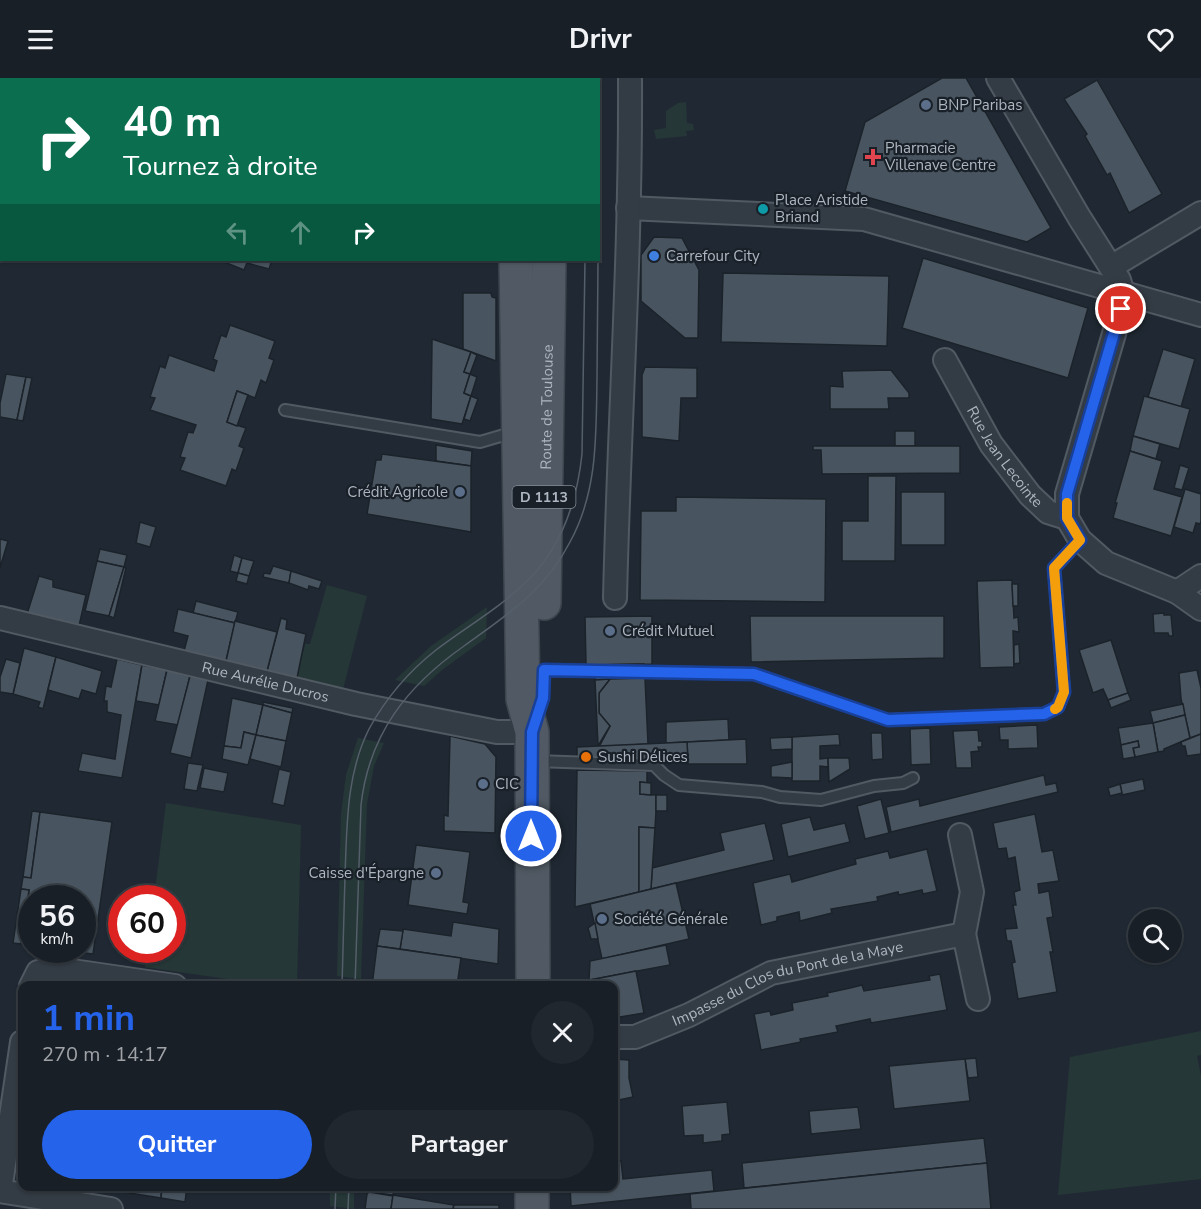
<!DOCTYPE html>
<html lang="fr">
<meta charset="utf-8">
<style>
:root{--surface:#181f26;--page:#21272e;--text:#f1f3f6;--muted:#9fa2a7;--line:#363d43;--accent:#2563eb}
body{margin:0;font-family:"Nunito Sans",sans-serif;background:var(--page);color:var(--text);height:100vh;display:flex;flex-direction:column;font-size:22px;white-space:nowrap}
*{box-sizing:border-box;margin:0}
p{font-size:20px;color:var(--muted)}
.icon{flex:none;width:33px;height:33px;fill:none;stroke:currentColor;stroke-width:2;stroke-linecap:round;stroke-linejoin:round}
.map{position:relative;flex:1;overflow:hidden}
.drawer{position:absolute;left:18px;top:903px;width:600px;height:210px;display:flex;flex-direction:column;background:var(--surface);border-radius:12px;box-shadow:0 2px 4px #0004,0 0 0 2px var(--line)}
.drawer>*{flex:none}
.banner{position:absolute;left:0px;top:0px;width:600px;height:183px;box-shadow:0 2px 4px #0004,0 0 0 2px var(--line);background:#0b6e4f;color:#fff;overflow:hidden}
.buttons{position:absolute;left:1128px;top:831px;display:grid;gap:12px}
.buttons a{display:grid;place-items:center;width:54px;height:54px;border-radius:50%;background:var(--surface);box-shadow:0 2px 4px #0004,0 0 0 2px var(--line);font-size:30px}
.speed{position:absolute;left:18px;top:807px;display:flex;gap:12px;font-size:30px;font-weight:700;text-align:center}
.speed>*{display:grid;place-content:center;width:78px;height:78px;border-radius:50%;background:var(--surface);box-shadow:0 2px 4px #0004,0 0 0 2px var(--line);line-height:1}
.speed small{font-size:15px;font-weight:400}
.speed .limit{border:9px solid #d22;background:#fff;color:#111}
.pin{position:absolute;display:grid;place-items:center;width:51px;height:51px;color:#fff;margin:-26px;border:3px solid #fff;border-radius:50%;box-shadow:0 2px 6px #0007}
.me{position:absolute;width:66px;margin:-33px;rotate:0deg;stroke-linejoin:round;filter:drop-shadow(0 0 4px #0008)}
.turn{display:flex;align-items:center;gap:21px;height:126px;padding:0 24px;font-size:27px}
.turn .icon{width:78px;height:78px;stroke-width:2.5}
.turn b{display:block;font-size:42px;line-height:51px}
.lanes{display:flex;align-items:center;height:57px;padding:0 24px;background:#0003;justify-content:center;gap:30px;direction:ltr}
.lanes .off{opacity:.35}
.round{display:grid;place-items:center;flex:none;width:63px;height:63px;border-radius:32px;background:var(--page)}
.headline{display:flex;align-items:center;justify-content:space-between;height:102px;padding:0 24px}
h1{font-size:36px;font-weight:700;line-height:45px;color:var(--accent)}
.primary-button{display:flex;gap:12px;margin-top:auto;padding:12px 24px}
.primary-button a{flex:1;height:69px;border-radius:36px;background:var(--accent);color:#fff;font-size:24px;font-weight:700;line-height:69px;text-align:center}
.primary-button a+a{background:var(--page);color:var(--text)}
header{display:flex;justify-content:space-between;align-items:center;height:78px;padding:0 24px;background:var(--surface);font-size:27px;font-weight:700}
.map>svg:first-child{display:block}
.green{fill:#253736}
.building{fill:#48545f;stroke:#1b222a;stroke-width:1.5}
.lines{fill:none;stroke-linecap:round;stroke-linejoin:round}
.lane-casing{stroke:#515962;stroke-width:14}
.street-casing{stroke:#515962;stroke-width:26}
.primary-casing{stroke:#3d444e;stroke-width:36}
.lane{stroke:#333b44;stroke-width:10}
.street{stroke:#333b44;stroke-width:22}
.primary{stroke:#515a64;stroke-width:33}
.tram{stroke:#555f6b;stroke-width:1.5}
.route-casing{stroke:#184099;stroke-width:15}
.route{stroke:#2563eb;stroke-width:10}
.slow{stroke:#f59e0b;stroke-width:10}
.service-dot{fill:#5c6f8a;stroke:#192028;stroke-width:2}
.health-dot{fill:#e0444e;stroke:#192028;stroke-width:2}
.culture-dot{fill:#0f9aa8;stroke:#192028;stroke-width:2}
.shop-dot{fill:#3f7fe0;stroke:#192028;stroke-width:2}
.food-dot{fill:#e8710a;stroke:#192028;stroke-width:2}
.labels{text-anchor:middle;stroke-width:4.5;stroke-linejoin:round;paint-order:stroke}
.shield{fill:#192028;stroke:#818993;stroke-width:1.5}
.shield-label{font-size:14px;font-weight:bold;fill:#adb6c1}
.poi-label{font-size:15px;fill:#adb6c1;stroke:#192028;text-anchor:start}
.street-label{font-size:15px;fill:#adb6c1;stroke:#192028}
</style>
<header><svg class="icon" aria-label="menu" viewBox="0 0 24 24"><path d="M4 6h16M4 12h16M4 18h16"/></svg>Drivr<svg class="icon" aria-label="heart" viewBox="0 0 24 24"><path d="M12 20l-8-8c-3-5 5-10 8-4 3-6 11-1 8 4z"/></svg></header>
<div class="map">
<svg width="1201" height="1131" viewBox="0 0 1201 1131">
<rect width="100%" height="100%" fill="#202933"/>
<g class="green">
<path d="M686,24L687,45L693,46L694,52L686,53L687,58L656,61L654,52L666,50V33L678,25Z"/>
<path d="M327,507L367,518L343,611L297,600L305,566H310Z"/>
<path d="M487,529L486,560L442,592L424,608L395,602L431,568Z"/>
<path d="M358,660L384,665L374,688L367,726L361,901L337,898L341,736L346,697Z"/>
<path d="M166,725L301,747L297,907H268L145,889L148,872H172V820H154Z"/>
<path d="M1201,953V977L1197,978L1201,998V1101L1058,1117L1070,979Z"/>
<path d="M330,1109H354V1131L330,1128Z"/>
</g>
<g class="building">
<path d="M376,0H435L439,2H375Z"/>
<path d="M942,0H966L1051,150L1027,164L845,113L865,44Z"/>
<path d="M1097,2L1162,116L1129,135L1110,95L1107,97L1085,58L1087,56L1064,21Z"/>
<path d="M654,159L682,160L699,192L698,260H685L641,223V177Z"/>
<path d="M923,180L1088,230L1068,300L902,250Z"/>
<path d="M224,182H272L269,191L247,185L244,192L224,184Z"/>
<path d="M723,195L889,198L887,268L721,264Z"/>
<path d="M463,215H491L492,219L496,220V283L463,271Z"/>
<path d="M230,247L275,263L269,280L274,282L266,305L261,302L255,320L237,313L227,344L246,350L239,368L244,370L236,393L232,391L226,408L180,392L185,380L180,379L188,354L193,355L196,347L150,332L155,320L150,319L160,288L165,290L169,277L214,293L217,283L213,281L221,257L226,259Z"/>
<path d="M432,261L471,274L464,294L470,296L464,315L471,318L462,346L431,341Z"/>
<path d="M1163,271L1195,281L1181,329L1148,319Z"/>
<path d="M471,274L477,277L470,296L464,294Z"/>
<path d="M645,289L697,290V320H681L679,363L642,359V297Z"/>
<path d="M891,292L909,315V320H888L889,331H830V308L843,309L842,293Z"/>
<path d="M6,296L26,299L17,342L0,339V325Z"/>
<path d="M470,296L477,299L471,318L464,315Z"/>
<path d="M26,299L32,300L23,343L17,342Z"/>
<path d="M237,313L248,317L237,348L227,344Z"/>
<path d="M471,318L478,321L470,343L464,341Z"/>
<path d="M1144,318L1190,331L1179,371L1133,358Z"/>
<rect x="895" y="353" width="20" height="15"/>
<path d="M1133,358L1160,366L1156,381L1130,373Z"/>
<path d="M436,367L472,373L471,388L436,383Z"/>
<path d="M813,368H960V395L822,396L821,372H813Z"/>
<path d="M1130,373L1162,383L1154,411L1182,419L1171,458L1113,440L1117,425H1115Z"/>
<path d="M382,376L471,388V454L367,436L376,382H381Z"/>
<path d="M1180,387L1189,390L1182,412L1174,410Z"/>
<path d="M868,398H896L895,483H842V443H868Z"/>
<path d="M1185,411L1201,416V443L1200,446L1196,445L1193,455L1174,449Z"/>
<rect x="901" y="414" width="44" height="53"/>
<path d="M676,419L826,421L825,524L640,522L641,433H676Z"/>
<path d="M140,444L156,449L150,469L136,465Z"/>
<path d="M0,461L8,463L0,490Z"/>
<path d="M100,471L127,477L124,489L97,483Z"/>
<path d="M234,477L242,480L238,495L230,493Z"/>
<path d="M242,480L254,483L249,498L238,495Z"/>
<path d="M97,483L124,489L109,538L85,533Z"/>
<path d="M273,488L291,493L289,505L263,499L264,495L270,496Z"/>
<path d="M124,489L126,490L114,540L109,538Z"/>
<path d="M291,493L322,503L319,511L309,508L308,512L289,505Z"/>
<path d="M238,495L249,498L247,506L236,503Z"/>
<path d="M39,498L53,502V509L86,517L79,548L27,536Z"/>
<path d="M1012,502L1014,540L1018,539L1019,554L1013,553L1014,589L980,590L977,503Z"/>
<path d="M1012,506H1018V528H1013Z"/>
<path d="M196,523L238,534L235,545L193,535Z"/>
<path d="M178,531L235,545L226,583L184,573L188,558L173,554Z"/>
<path d="M1164,535V537H1171L1173,558H1169L1168,555H1154L1153,536Z"/>
<path d="M652,538V586L586,587L585,539Z"/>
<path d="M750,538H944V580L751,584Z"/>
<path d="M281,540L287,542L286,551L306,556L297,600L267,593Z"/>
<path d="M235,543L277,554L267,593L226,583Z"/>
<path d="M1111,562L1128,615L1108,622L1103,611L1093,615L1079,572Z"/>
<path d="M1019,566L1020,585L1014,586V567Z"/>
<path d="M24,570L56,579L43,631L38,629L40,624L13,616Z"/>
<path d="M56,579L102,593L96,616L82,612L79,621L48,612Z"/>
<path d="M6,581L20,585L13,616L0,614V599Z"/>
<path d="M117,581L142,587L122,700L78,693L82,675L115,681L121,637L107,634V623H104L106,608L111,609Z"/>
<path d="M644,586L645,600L595,602L594,587Z"/>
<path d="M142,587L167,592L159,627L136,623Z"/>
<path d="M167,592L190,598L178,647L155,643Z"/>
<path d="M1197,592L1201,610V656L1190,660L1181,621L1179,595Z"/>
<path d="M190,598L208,602L191,680L170,675Z"/>
<path d="M645,600L648,666L599,669L610,648L599,635V615L610,601Z"/>
<path d="M610,601L599,615V635L610,648L598,668L595,602Z"/>
<path d="M1128,615L1131,622L1111,630L1108,622Z"/>
<path d="M232,620L263,627L256,657L244,654L241,670L224,668Z"/>
<path d="M263,624L293,630L292,635L263,627Z"/>
<path d="M1183,626L1185,637L1153,645L1150,633Z"/>
<path d="M263,627L292,635L286,663L256,657Z"/>
<path d="M1185,637L1190,660L1164,671V673L1158,674L1153,645Z"/>
<path d="M728,641L729,662L666,665V644Z"/>
<path d="M1153,645L1158,674L1135,679L1133,670L1139,669L1138,663L1121,667L1118,650Z"/>
<path d="M1037,647L1038,670L1008,671V662H1000L999,649Z"/>
<path d="M930,650L931,686L911,687L910,651Z"/>
<path d="M978,652L979,663H982V669H978L979,673L971,674L972,690H956L953,653Z"/>
<path d="M244,654L256,657L248,687L222,681L224,668L241,670Z"/>
<path d="M871,655H882L883,681L872,682Z"/>
<path d="M839,656L840,667L820,668V681L828,680L829,704L828,689L820,688V703H792V659Z"/>
<path d="M1201,656V676L1187,678L1185,668H1182L1181,664Z"/>
<path d="M256,657L286,663L281,689L250,681Z"/>
<path d="M450,658L485,666L496,679L495,755L444,753V737L448,738Z"/>
<path d="M792,659V671L771,672L770,660Z"/>
<path d="M746,661L747,686H688L687,664Z"/>
<path d="M1138,663L1139,669L1133,670L1135,679L1123,681L1121,667Z"/>
<path d="M687,664L688,682L619,685V692H577V669Z"/>
<path d="M828,680H849L850,691L829,704Z"/>
<path d="M792,684V700L771,699V688Z"/>
<path d="M188,685L203,687L197,713L184,711Z"/>
<path d="M204,690L228,695L224,714L200,710Z"/>
<path d="M279,691L291,694L284,728L272,725Z"/>
<path d="M577,692L647,693V705L640,704V716L656,717V733L655,750L639,749V814L575,829Z"/>
<path d="M1044,697L1046,707L1056,705L1058,714L891,754L886,729L919,721L920,728Z"/>
<path d="M1143,701L1145,712L1122,717L1120,706Z"/>
<path d="M640,704L651,705V717L640,716Z"/>
<path d="M1120,706L1122,715L1110,718L1108,710Z"/>
<rect x="656" y="717" width="11" height="16"/>
<path d="M881,721L889,755L865,761L857,728Z"/>
<path d="M32,733L40,734L31,800L23,799Z"/>
<path d="M40,734L112,744L93,876L59,872H82V820H32V868L21,866L29,812L21,811L23,799L31,800Z"/>
<path d="M1035,736L1042,774L1053,772L1059,803L1038,806L1039,815L1049,813L1053,839L1047,840L1053,874H1050L1057,914L1018,921L1012,885L1015,884L1013,874L1011,863H1007L1005,851L1017,850L1013,827H1016L1014,814L1020,812L1015,779L1008,781L1006,770L998,771L993,745Z"/>
<path d="M810,739L814,752L845,745L850,764L788,779L781,746Z"/>
<path d="M765,745L774,782L651,811L652,790L724,772L720,755Z"/>
<path d="M639,749L655,750L651,811L639,814Z"/>
<path d="M416,767L470,774L463,824L469,825L467,836L408,827Z"/>
<path d="M927,771L937,813L923,816L922,812L899,817L898,814L877,819L878,823L831,831L832,835L800,843L799,834L777,839V843L761,847L753,805L790,796L792,804L856,786L855,781L888,773L890,780Z"/>
<path d="M676,805L689,861L602,881L590,826Z"/>
<path d="M21,811L29,812L21,866L13,865Z"/>
<path d="M453,844L499,851L498,886L400,871L403,851L451,858Z"/>
<path d="M595,845L598,861H591L588,850Z"/>
<path d="M380,851L403,853L400,871L377,868Z"/>
<path d="M666,867L670,887L589,902L590,883Z"/>
<path d="M377,868L461,880L457,908H372Z"/>
<path d="M127,873L142,875L141,883L126,881Z"/>
<path d="M636,893L644,935L614,940V908H591L590,902Z"/>
<path d="M940,896L947,932L871,945L870,941L836,948L838,954L800,961L801,964L761,972L754,936L770,933L771,937L793,932L792,925L828,918L827,915L850,910L862,907L864,913L930,902L929,898Z"/>
<path d="M976,980L978,999L968,1000L965,981Z"/>
<path d="M614,981L629,982V1000L633,1019L614,1023Z"/>
<path d="M965,981L970,1023L894,1031L889,988Z"/>
<path d="M727,1024L730,1056L722,1057V1063L703,1065V1057L684,1058L682,1028Z"/>
<path d="M858,1029L861,1051L811,1056L809,1033Z"/>
<path d="M984,1060L987,1085L744,1110L742,1085Z"/>
<path d="M614,1083H621L623,1101L712,1092L714,1113L571,1128L570,1108H614Z"/>
<path d="M987,1085L991,1131H691L690,1116Z"/>
<path d="M105,1108H162L161,1120L104,1111Z"/>
<path d="M162,1108H187L185,1124L161,1120Z"/>
<path d="M370,1108H395L393,1117L369,1114Z"/>
<path d="M369,1114L393,1118L391,1131H365L367,1116Z"/>
<path d="M393,1117L454,1127L453,1131H391Z"/>
<path d="M454,1127H499V1131H453Z"/>
</g>
<g class="lines">
<g class="lane-casing">
<g id="lane">
<path d="M137,2L138,0"/>
<path d="M285,332L480,364L504,357H515"/>
<path d="M544,592L754,596L888,642L1044,636L1058,629L1064,614L1054,490L1080,462"/>
<path d="M535,683L654,687L664,697L679,707L762,714L780,719L821,722L874,708L903,705L913,700"/>
</g>
</g>
<g class="street-casing">
<g id="street">
<path d="M998,0L1079,139L1119,202L1123,215L1116,249L1067,416V440"/>
<path d="M0,9L2,2"/>
<path d="M628,130L864,141L1201,237"/>
<path d="M1111,189L1201,135"/>
<path id="s1" d="M945,282L991,366L1030,417L1048,434L1067,440L1080,462L1106,485L1177,514L1201,531"/>
<path d="M1177,514L1201,498"/>
<path d="M615,520C619,347 631,174 630,2"/>
<path id="s2" d="M0,540L356,626L497,654H532"/>
<path d="M960,757L972,814L964,856"/>
<path d="M31,908L38,894L52,890L175,908"/>
<path id="s3" d="M614,959H635L689,937L771,895L964,856L978,921"/>
<path d="M22,964L0,1113L111,1131"/>
</g>
</g>
<g class="primary-casing">
<g id="primary">
<path d="M513,0V2"/>
<path d="M552,2V0"/>
<path d="M516,182L523,621L532,654L533,908"/>
<path id="s4" d="M544,525L549,182"/>
<path d="M532,1131V1108"/>
</g>
</g>
<use href="#lane" class="lane"/>
<use href="#street" class="street"/>
<use href="#primary" class="primary"/>
<g class="tram">
<path d="M588,2V0"/>
<path d="M598,161L601,0"/>
<path d="M342,908C343,871 344,835 345,798C347,748 346,697 369,651C386,620 408,594 436,572C466,549 500,530 527,503C561,470 577,423 582,376L585,182"/>
<path d="M355,908L361,727C369,656 407,608 464,568C507,537 545,513 570,464C598,413 596,357 597,300C597,260 598,221 598,182"/>
<path d="M335,1131L336,1108"/>
<path d="M348,1131L349,1108"/>
</g>
</g>
<g class="lines">
<g class="route-casing">
<path id="route" d="M531,758L532,654L543,620L544,592L754,596L888,642L1044,636L1058,629L1064,614L1054,490L1080,462L1067,440V416L1121,231"/>
</g>
<use href="#route" class="route"/>
<path class="slow" d="M1055,631L1058,629L1064,614L1054,490L1080,462L1067,440V425"/>
</g>
<g class="service-dot">
<circle cx="926" cy="27" r="6"/>
<circle cx="460" cy="414" r="6"/>
<circle cx="610" cy="553" r="6"/>
<circle cx="483" cy="706" r="6"/>
<circle cx="436" cy="795" r="6"/>
<circle cx="602" cy="841" r="6"/>
</g>
<path class="health-dot" d="M870 70h6v6h6v6h-6v6h-6v-6h-6v-6h6z"/>
<circle class="culture-dot" cx="763" cy="131" r="6"/>
<circle class="shop-dot" cx="654" cy="178" r="6"/>
<circle class="food-dot" cx="586" cy="679" r="6"/>
<g class="labels">
<rect class="shield" x="512.5" y="408" width="63" height="22" rx="4.5"/>
<g class="shield-label">
<text x="544" y="424">D 1113</text>
</g>
<g class="poi-label">
<text x="938" y="32">BNP Paribas</text>
<text x="885" y="75">Pharmacie<tspan x="885" dy="17">Villenave Centre</tspan></text>
<text x="775" y="127">Place Aristide<tspan x="775" dy="17">Briand</tspan></text>
<text x="666" y="183">Carrefour City</text>
<text x="448" y="419" text-anchor="end">Crédit Agricole</text>
<text x="622" y="558">Crédit Mutuel</text>
<text x="598" y="684">Sushi Délices</text>
<text x="495" y="711">CIC</text>
<text x="424" y="800" text-anchor="end">Caisse d'Épargne</text>
<text x="614" y="846">Société Générale</text>
</g>
<g class="street-label">
<text dy="5" stroke="none"><textPath href="#s4" startOffset="196">Route de Toulouse</textPath></text>
<text dy="5" stroke="none"><textPath href="#s1" startOffset="114">Rue Jean Lecointe</textPath></text>
<text dy="5" stroke="none"><textPath href="#s2" startOffset="273">Rue Aurélie Ducros</textPath></text>
<text dy="5" stroke="none"><textPath href="#s3" startOffset="184">Impasse du Clos du Pont de la Maye</textPath></text>
</g>
</g>
</svg>
<div class="buttons">
<a><svg class="icon" aria-label="search" viewBox="0 0 24 24"><circle cx="10" cy="10" r="6"/><path d="M15 15l6 6"/></svg></a>
</div>
<div class="speed"><div>56<small>km/h</small></div><div class="limit">60</div></div>
<div class="pin" style="left:1121px;top:231px;background:#d93025"><svg class="icon" aria-label="arrive" viewBox="0 0 24 24"><path d="M6 21V4h12l-3 4 3 4H6"/></svg></div>
<svg class="me" style="left:531px;top:758px" viewBox="-20 -20 40 40"><circle r="17" fill="#2563eb" stroke="#fff" stroke-width="3"/><path d="M0-11L8 9 0 5-8 9z" fill="#fff"/></svg>
<div class="banner">
<div class="turn"><svg class="icon" aria-label="right" viewBox="0 0 24 24"><path d="M7 20v-9h11M14 6l5 5-5 5"/></svg><div><b>40 m</b>Tournez à droite</div></div>
<div class="lanes"><svg class="icon off" aria-label="left" viewBox="0 0 24 24"><path d="M17 20v-9H6M10 6l-5 5 5 5"/></svg><svg class="icon off" aria-label="ahead" viewBox="0 0 24 24"><path d="M12 20V5M6 11l6-6 6 6"/></svg><svg class="icon" aria-label="right" viewBox="0 0 24 24"><path d="M7 20v-9h11M14 6l5 5-5 5"/></svg></div>
</div>
<section class="drawer">
<div class="headline"><div><h1>1 min</h1><p>270 m · 14:17</p></div><a class="round"><svg class="icon" aria-label="close" viewBox="0 0 24 24"><path d="M6 6l12 12M18 6L6 18"/></svg></a></div>
<div class="primary-button"><a>Quitter</a><a>Partager</a></div>
</section>
</div>
